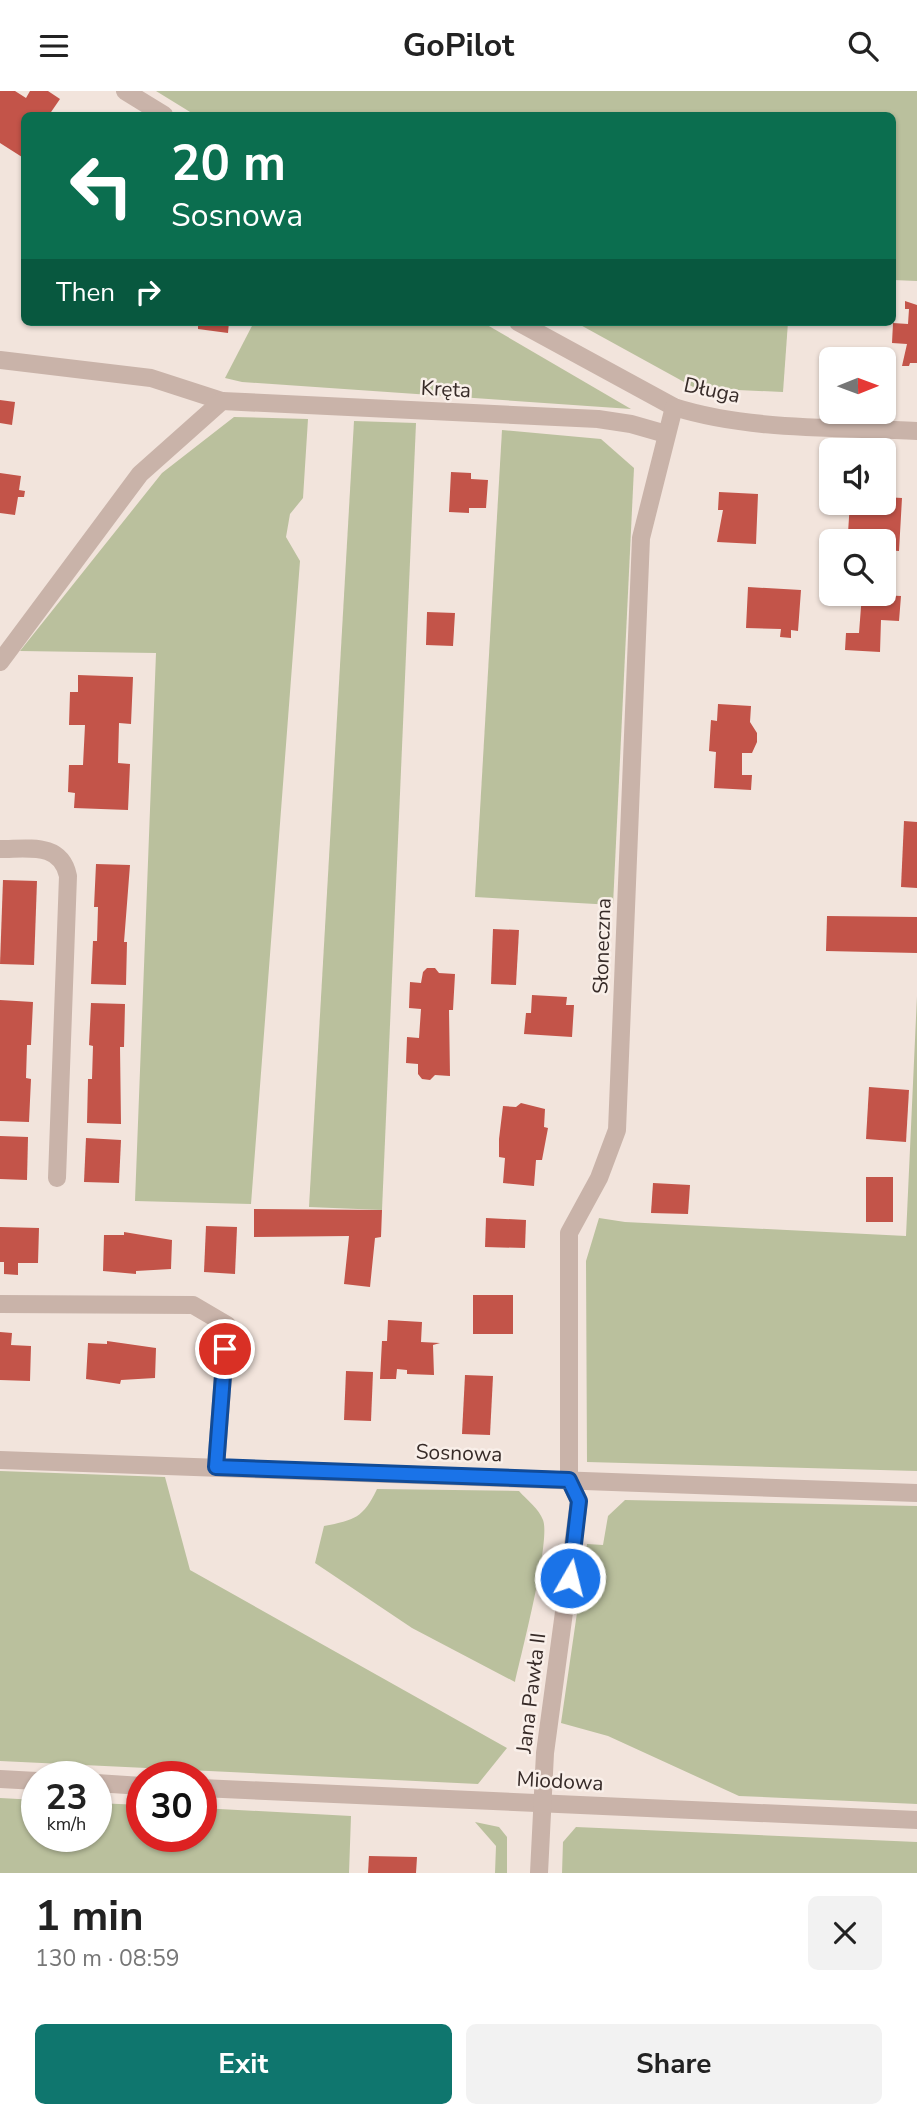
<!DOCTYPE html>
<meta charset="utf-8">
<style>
:root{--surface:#fff;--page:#f2f2f2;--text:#222;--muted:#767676;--accent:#0f766e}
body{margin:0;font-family:"Nunito Sans",sans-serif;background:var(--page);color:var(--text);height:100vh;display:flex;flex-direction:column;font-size:26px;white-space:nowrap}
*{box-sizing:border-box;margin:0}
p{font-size:23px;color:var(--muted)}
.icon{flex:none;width:38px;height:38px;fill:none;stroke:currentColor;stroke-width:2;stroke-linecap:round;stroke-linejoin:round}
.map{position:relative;height:1782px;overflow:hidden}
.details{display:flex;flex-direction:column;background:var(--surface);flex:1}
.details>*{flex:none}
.guide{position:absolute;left:21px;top:21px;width:875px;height:214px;border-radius:10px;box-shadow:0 2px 5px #0004;background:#0b6e4f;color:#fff;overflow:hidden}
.needle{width:46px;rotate:89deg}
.buttons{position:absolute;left:819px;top:256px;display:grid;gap:14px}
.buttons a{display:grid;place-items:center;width:77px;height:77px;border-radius:10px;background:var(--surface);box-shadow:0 2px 5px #0004;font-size:35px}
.speed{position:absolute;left:21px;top:1670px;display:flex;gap:14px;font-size:35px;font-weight:700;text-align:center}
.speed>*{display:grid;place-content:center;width:91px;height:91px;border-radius:50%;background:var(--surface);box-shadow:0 2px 5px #0004;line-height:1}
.speed small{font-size:18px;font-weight:400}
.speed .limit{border:10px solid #d22;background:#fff;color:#111}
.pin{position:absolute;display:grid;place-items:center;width:60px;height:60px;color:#fff;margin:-30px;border:4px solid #fff;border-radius:50%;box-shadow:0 2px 7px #0007}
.me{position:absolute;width:77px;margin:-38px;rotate:8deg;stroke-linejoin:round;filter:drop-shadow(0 0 5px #0008)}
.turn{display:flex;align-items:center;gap:24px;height:147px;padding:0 35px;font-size:32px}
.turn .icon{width:91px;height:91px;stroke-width:2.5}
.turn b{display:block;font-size:49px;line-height:60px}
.then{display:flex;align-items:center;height:66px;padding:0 35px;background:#0003;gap:14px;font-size:26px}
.round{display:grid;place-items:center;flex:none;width:74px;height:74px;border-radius:10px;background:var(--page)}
.summary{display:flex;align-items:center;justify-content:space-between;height:119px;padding:0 35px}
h1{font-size:42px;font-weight:700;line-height:52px}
.cta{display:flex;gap:14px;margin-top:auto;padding:14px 35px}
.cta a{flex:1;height:80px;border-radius:10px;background:var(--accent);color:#fff;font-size:28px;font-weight:700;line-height:80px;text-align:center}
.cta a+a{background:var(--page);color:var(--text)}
header{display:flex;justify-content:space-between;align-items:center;height:91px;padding:0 35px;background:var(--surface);font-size:32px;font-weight:700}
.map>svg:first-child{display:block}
.green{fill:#bac09d}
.building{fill:#c35449}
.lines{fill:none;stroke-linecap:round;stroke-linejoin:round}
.minor{stroke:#c9b3a9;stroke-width:18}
.route-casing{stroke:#114b97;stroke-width:18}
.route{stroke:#1a73e8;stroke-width:12}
.labels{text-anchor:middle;stroke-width:5;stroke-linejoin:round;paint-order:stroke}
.street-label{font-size:21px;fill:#372b28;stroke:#f9efe9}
</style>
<header><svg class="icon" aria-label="menu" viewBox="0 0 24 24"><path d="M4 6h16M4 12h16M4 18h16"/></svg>GoPilot<svg class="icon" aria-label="search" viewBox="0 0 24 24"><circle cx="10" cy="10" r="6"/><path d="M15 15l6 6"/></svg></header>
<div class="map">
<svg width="917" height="1782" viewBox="0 0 917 1782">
<rect width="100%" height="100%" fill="#f2e4dc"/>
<g class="green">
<path d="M156,0H917V190L893,189L892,24H195Z"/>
<path d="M254,231H482L631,318L242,291L225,287Z"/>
<path d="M575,231H788L783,301L695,297Z"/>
<path d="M234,326L308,328L303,407L290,423L286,446L300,470L251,1113L135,1110L156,562L20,560L162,382Z"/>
<path d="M354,330L416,332L382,1119L309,1116Z"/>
<path d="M502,339L601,348L634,377L613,814L475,806Z"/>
<path d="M917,905V1380L587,1371L586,1170L599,1127L625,1131L906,1145Z"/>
<path d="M0,1380L165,1386L190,1479L507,1657L478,1693L0,1670Z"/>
<path d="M377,1398L519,1400C527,1409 539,1418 543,1429C551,1449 521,1564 515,1591L412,1537L315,1472L324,1435C355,1429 363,1427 377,1398Z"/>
<path d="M625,1409L917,1415V1713L739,1705L608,1645L561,1632L587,1453L603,1454L608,1425Z"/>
<path d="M0,1707L37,1709V1745H96V1712L142,1714V1745H201V1717L351,1725L349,1782H0Z"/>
<path d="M475,1731L499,1736L507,1746V1782H495L496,1755Z"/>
<path d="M576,1736L917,1751V1782H562L563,1751Z"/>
</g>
<g class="building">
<path d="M0,0H15L26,7L30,0H48L60,8L49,24H24V61L22,66L0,52Z"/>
<path d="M905,210L917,214V272H910L909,275H902L907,253L892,252L893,232L908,233L909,218H905Z"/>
<path d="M186,231H229L228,242L198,238V234Z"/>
<path d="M0,309L15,311L12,334L0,332Z"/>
<path d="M451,381L471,382V388L488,389L486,417H469V422L449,421Z"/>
<path d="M0,382L21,385L19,399L25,400L24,406H18L15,424L0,422Z"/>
<path d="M719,401L758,403L756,453L717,451L723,419H718Z"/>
<path d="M884,406L902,407L899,460L884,459V450H860V443L848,442L850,411H884Z"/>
<path d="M748,496L801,499L798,540L791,539V547L780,546L781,538L746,537Z"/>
<path d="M862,503L901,505L899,530L881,529L880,561L845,559L846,542H859Z"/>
<path d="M427,521L455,522L453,555L426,554Z"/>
<path d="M78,584L133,586L131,633L119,632L118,672L130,673L128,719L74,717L75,702L68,701L69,674H83L85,634H69L70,601H78Z"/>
<path d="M718,613L751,615L750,631L757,642V651L752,662H742V684H752L751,699L714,697L716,661L709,660L711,629L717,630Z"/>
<path d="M904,730L917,731V797L901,796Z"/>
<path d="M96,773L130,774L124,851H127L126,894L91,893L93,850H97L98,816H94Z"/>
<path d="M3,789L37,790L34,874L0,873Z"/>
<path d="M827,825L917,826V862L826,860Z"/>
<path d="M493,838L519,839L516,894L491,893Z"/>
<path d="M427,877H435L439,882L455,883L453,919H449L450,985L435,984L430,989L422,988L418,983V973L406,972L407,946L419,947L421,918L409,917L410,891L421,892L423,881Z"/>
<path d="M532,904L567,906L566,914H574L572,946L524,943L526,922H531Z"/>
<path d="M0,909L33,911L31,954H27L26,987L31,988L29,1031L0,1030Z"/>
<path d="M91,912L125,913L124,956H120L121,1033L87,1032L88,988H92L93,955L89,954Z"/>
<path d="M869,996L909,999L906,1051L866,1048Z"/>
<path d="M521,1012L545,1018L544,1036L548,1037L542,1069H536L534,1095L503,1092L505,1067L499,1066V1048L503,1015L516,1016Z"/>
<path d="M0,1045L28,1046L27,1089L0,1088Z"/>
<path d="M86,1047L121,1049L119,1092L84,1091Z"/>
<rect x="866" y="1086" width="27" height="45"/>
<path d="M653,1092L690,1094L688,1123L651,1122Z"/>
<path d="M254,1118L382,1119L381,1146L375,1147L370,1196L344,1193L349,1145L254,1146Z"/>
<path d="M486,1127L526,1129L525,1157L485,1156Z"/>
<path d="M206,1135L237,1136L235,1183L204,1181Z"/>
<path d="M0,1136L39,1137L38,1172H18V1184L4,1183V1171H0Z"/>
<path d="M124,1141L172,1149L171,1178L136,1180V1183L103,1180L104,1144H124Z"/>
<rect x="473" y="1204" width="40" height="39"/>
<path d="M388,1229L422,1231L421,1251L440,1252L433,1254L434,1284L407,1283V1279L397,1278L396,1288H380L382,1250H387Z"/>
<path d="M0,1241L12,1242L11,1254L31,1255L30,1290L0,1289Z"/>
<path d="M107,1250L156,1257L155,1287L121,1289L120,1293L86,1288L88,1252L107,1253Z"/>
<path d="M346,1280L373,1281L371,1330L344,1329Z"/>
<path d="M465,1284L493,1285L490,1344L462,1343Z"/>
<path d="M369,1765L417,1766L416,1782H368Z"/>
</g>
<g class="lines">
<g class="minor">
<path d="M125,0L164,24"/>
<path d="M518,231L674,316C750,340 837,336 917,340"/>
<path d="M0,269L151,287L222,310"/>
<path d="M0,571L140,383L222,310L598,328L631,333L666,343"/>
<path d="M0,758C29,758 61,751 68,785L57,1087"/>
<path d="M0,1213L193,1214L227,1234L216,1375"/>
<path d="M0,1369L917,1402"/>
<path d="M0,1688L37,1690"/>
<path d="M96,1692L142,1695"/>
<path d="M201,1697L917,1729"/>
<path d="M539,1782L545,1662L579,1410L569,1389V1142L599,1087L617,1039L641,447L674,316"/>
</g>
</g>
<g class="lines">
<g class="route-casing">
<path id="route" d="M225,1258L216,1376L569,1389L579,1410L570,1487"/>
</g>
<use href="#route" class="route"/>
</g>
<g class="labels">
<g class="street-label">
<text transform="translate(446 298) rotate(3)" y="7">Kręta</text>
<text transform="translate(712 299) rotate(12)" y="7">Długa</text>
<text transform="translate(602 855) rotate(-88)" y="7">Słoneczna</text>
<text transform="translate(459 1362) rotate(2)" y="7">Sosnowa</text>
<text transform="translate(531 1602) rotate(-83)" y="7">Jana Pawła II</text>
<text transform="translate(560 1690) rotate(3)" y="7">Miodowa</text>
</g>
</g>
</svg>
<div class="buttons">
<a><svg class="needle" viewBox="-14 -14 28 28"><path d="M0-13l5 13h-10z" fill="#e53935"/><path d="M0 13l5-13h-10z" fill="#767676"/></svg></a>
<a><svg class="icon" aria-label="sound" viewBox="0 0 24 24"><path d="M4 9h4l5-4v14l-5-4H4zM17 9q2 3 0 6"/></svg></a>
<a><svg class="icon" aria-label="search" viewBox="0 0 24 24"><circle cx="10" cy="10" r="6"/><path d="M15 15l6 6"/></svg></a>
</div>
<div class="speed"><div>23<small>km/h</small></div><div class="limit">30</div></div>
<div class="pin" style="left:225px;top:1258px;background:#d93025"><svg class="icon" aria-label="arrive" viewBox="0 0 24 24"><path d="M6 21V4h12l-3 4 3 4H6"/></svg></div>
<svg class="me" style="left:570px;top:1487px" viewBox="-20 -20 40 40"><circle r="17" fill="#1a73e8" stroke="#fff" stroke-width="3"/><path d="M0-11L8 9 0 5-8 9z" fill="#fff"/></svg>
<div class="guide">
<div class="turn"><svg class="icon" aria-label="left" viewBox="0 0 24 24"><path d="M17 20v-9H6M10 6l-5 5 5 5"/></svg><div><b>20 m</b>Sosnowa</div></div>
<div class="then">Then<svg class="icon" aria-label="right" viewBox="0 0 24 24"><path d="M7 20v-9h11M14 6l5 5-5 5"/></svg></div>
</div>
</div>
<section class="details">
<div class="summary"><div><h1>1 min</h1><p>130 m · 08:59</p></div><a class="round"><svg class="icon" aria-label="close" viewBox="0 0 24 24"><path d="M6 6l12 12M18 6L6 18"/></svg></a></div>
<div class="cta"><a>Exit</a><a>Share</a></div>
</section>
